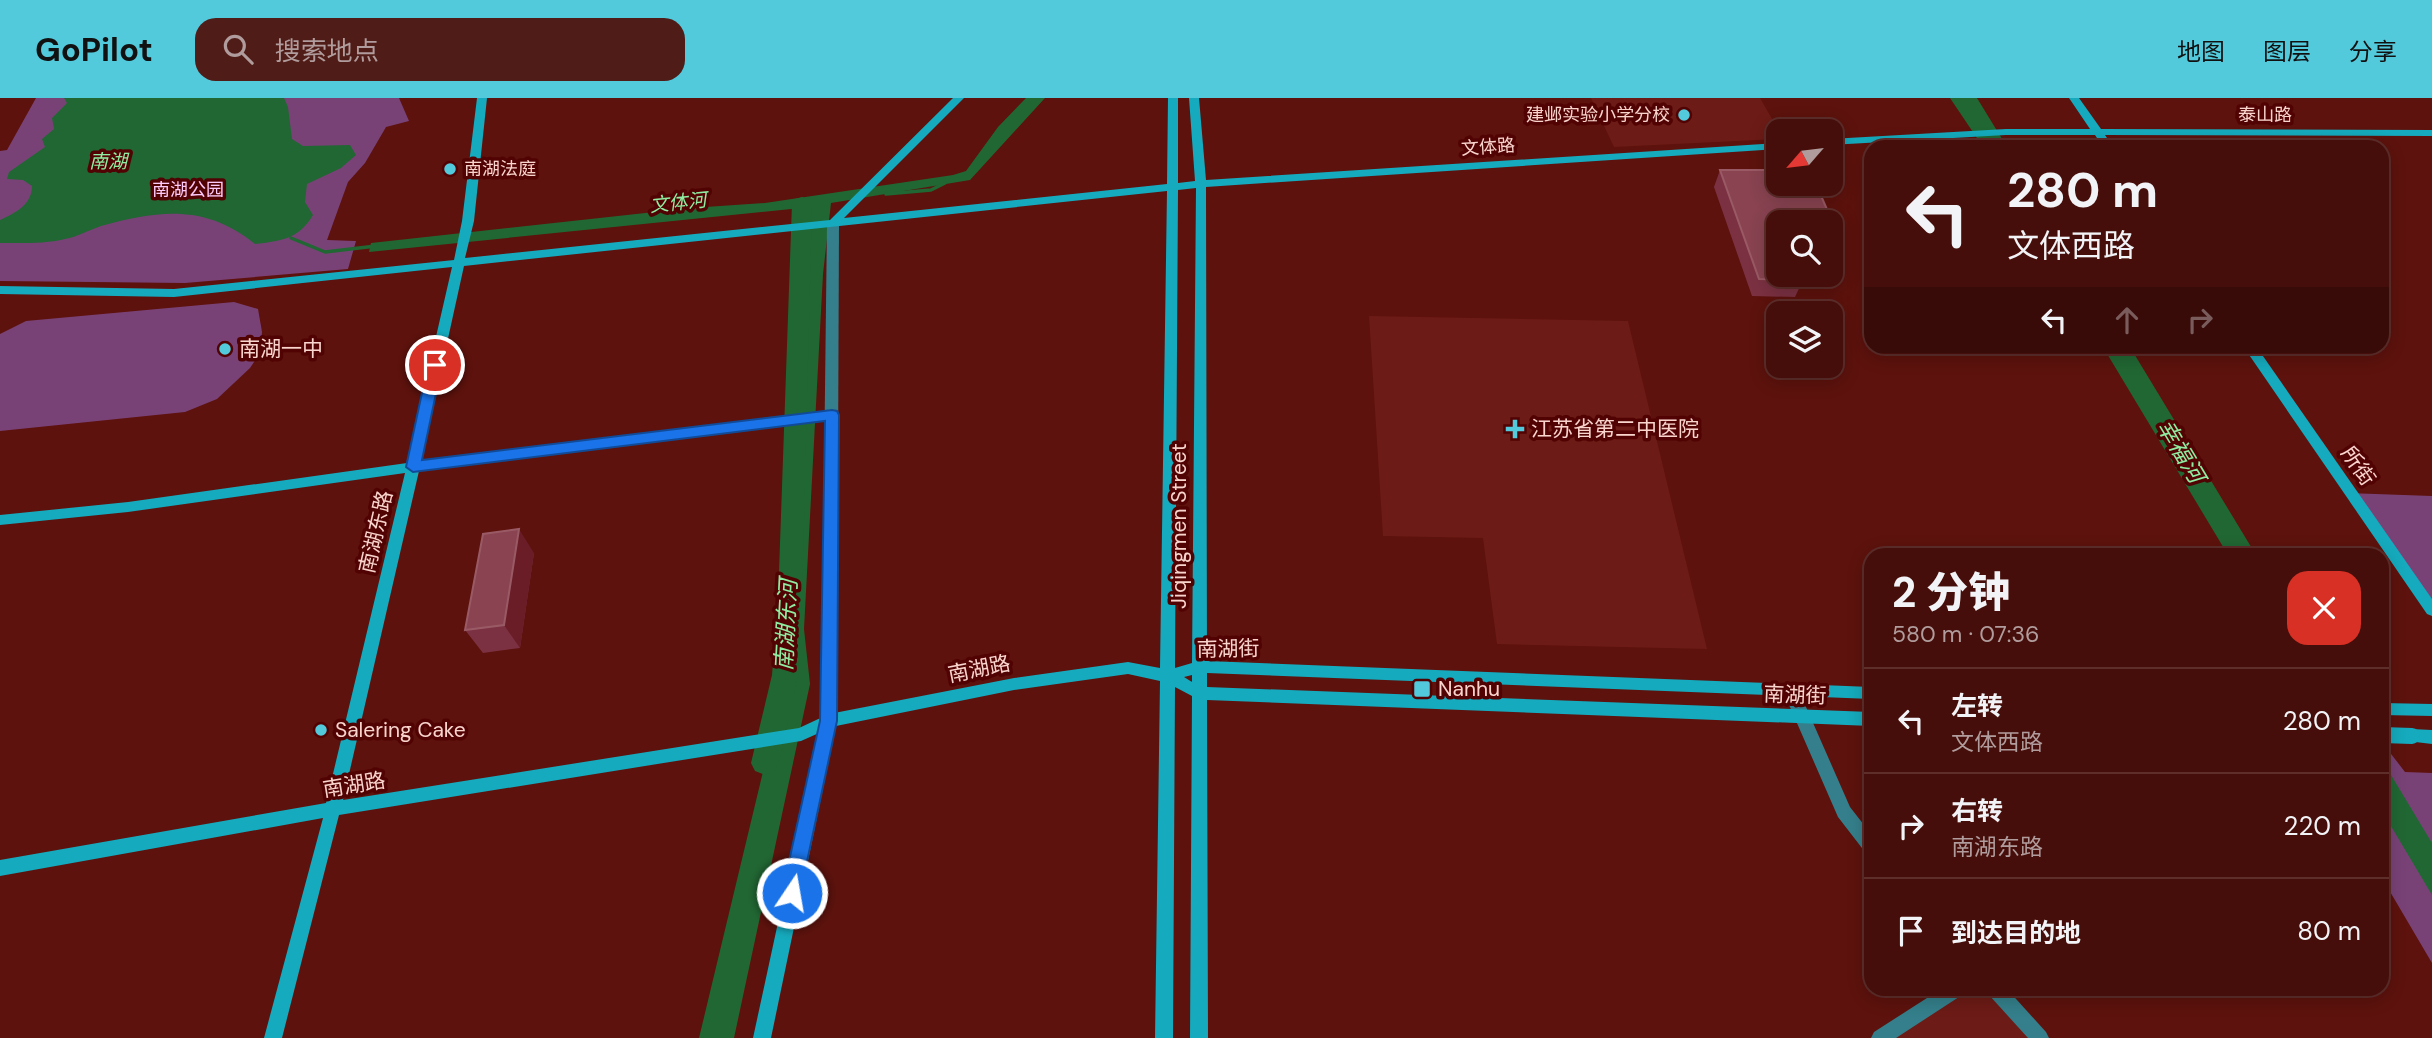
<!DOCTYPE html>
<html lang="zh">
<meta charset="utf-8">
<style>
:root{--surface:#460e0a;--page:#501c18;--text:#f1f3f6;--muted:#b09c9c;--line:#5e2e2b;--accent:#53cadc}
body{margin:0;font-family:"DM Sans","Noto Sans SC",sans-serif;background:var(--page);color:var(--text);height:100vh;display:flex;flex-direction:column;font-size:26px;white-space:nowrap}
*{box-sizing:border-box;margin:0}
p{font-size:23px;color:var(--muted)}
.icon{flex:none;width:38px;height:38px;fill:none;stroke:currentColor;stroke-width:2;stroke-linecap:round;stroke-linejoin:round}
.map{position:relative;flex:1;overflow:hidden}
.panel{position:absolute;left:1864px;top:450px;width:525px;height:448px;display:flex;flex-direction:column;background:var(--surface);border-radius:21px;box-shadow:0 4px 18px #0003,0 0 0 2px var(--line)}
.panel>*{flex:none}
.top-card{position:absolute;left:1864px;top:42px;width:525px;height:214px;border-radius:21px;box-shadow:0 4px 18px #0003,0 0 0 2px var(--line);background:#460e0a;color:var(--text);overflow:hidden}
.needle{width:46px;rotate:242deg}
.controls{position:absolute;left:1766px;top:21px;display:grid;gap:14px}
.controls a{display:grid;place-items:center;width:77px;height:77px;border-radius:14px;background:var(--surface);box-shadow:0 4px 18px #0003,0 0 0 2px var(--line);font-size:35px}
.pin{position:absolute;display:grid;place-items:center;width:60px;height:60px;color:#fff;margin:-30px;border:4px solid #fff;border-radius:50%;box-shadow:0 2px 7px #0007}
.me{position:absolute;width:77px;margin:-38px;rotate:12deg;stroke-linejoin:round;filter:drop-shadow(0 0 5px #0008)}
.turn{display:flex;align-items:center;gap:24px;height:147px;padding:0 28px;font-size:32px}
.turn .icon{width:91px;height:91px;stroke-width:2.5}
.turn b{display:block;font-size:49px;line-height:60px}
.lanes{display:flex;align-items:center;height:66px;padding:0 28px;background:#0003;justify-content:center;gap:35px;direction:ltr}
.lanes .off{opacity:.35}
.round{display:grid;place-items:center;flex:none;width:74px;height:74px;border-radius:21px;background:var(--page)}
.summary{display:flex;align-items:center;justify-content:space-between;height:119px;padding:0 28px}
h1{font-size:42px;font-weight:800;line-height:52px}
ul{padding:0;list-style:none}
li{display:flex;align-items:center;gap:21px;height:105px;padding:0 28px;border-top:2px solid var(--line)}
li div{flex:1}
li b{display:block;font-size:26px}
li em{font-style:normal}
header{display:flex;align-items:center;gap:42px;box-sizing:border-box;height:98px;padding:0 35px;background:var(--accent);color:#111}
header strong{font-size:33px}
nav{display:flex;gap:38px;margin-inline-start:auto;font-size:24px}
.search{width:490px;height:63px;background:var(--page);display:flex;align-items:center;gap:18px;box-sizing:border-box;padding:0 24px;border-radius:21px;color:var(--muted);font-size:26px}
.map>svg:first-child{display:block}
.built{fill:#6d1b16}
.green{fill:#794277}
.water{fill:#216733}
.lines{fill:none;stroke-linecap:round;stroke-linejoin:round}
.stream{stroke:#216733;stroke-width:3.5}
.river{fill:#216733;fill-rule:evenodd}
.street{fill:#347f8b;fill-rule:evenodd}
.secondary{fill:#15aabd;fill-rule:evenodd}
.secondary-bridge{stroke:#15aabd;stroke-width:16}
.wall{fill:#7b3142}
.shaded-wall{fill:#6a1d27}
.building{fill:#894351;stroke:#9a5a65;stroke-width:2}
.route{fill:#1a73e8;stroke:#114b97;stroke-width:2}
.poi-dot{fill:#53cadc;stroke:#510303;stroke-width:2.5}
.labels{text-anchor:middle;stroke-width:7;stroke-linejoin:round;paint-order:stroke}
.far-poi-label{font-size:18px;fill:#f9d4cd;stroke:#510303;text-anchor:end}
.far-street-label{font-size:18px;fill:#f9d4cd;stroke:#510303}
.far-park-label{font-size:18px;fill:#fdcbf9;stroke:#510303}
.far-water-label{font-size:19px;font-style:italic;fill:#8feca0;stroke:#510303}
.poi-label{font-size:21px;fill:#f9d4cd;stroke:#510303;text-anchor:start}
.street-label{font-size:21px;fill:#f9d4cd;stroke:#510303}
.water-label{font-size:23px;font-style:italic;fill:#8feca0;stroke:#510303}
</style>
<header>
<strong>GoPilot</strong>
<div class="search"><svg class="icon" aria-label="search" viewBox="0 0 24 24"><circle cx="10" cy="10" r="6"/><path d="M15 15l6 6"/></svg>搜索地点</div>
<nav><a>地图</a><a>图层</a><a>分享</a></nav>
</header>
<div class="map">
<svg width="2432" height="940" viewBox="0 0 2432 940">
<rect width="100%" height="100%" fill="#5d120d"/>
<g class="built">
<path d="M1591,0H1760L1779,33L1778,41L1614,49Z"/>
<path d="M1369,218L1628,223L1707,551L1497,546L1483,440L1383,438Z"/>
<path d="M1956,891H1995L2040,940H1880Z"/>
</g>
<g class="green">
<path d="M36,0H399L409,23L386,29L365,65L348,84L327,142L356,143L348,171L185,185L0,183V53L7,52Z"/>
<path d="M234,204L258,211L262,234L260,255L250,270L217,301L185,314L0,333V236L26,223Z"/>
<path d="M2347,395L2432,398V514Z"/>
<path d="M2382,652H2388L2405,674L2432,675V865L2382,780Z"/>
</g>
<g class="water">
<path d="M64,0H284L288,9L292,41L303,48L350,47L356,57L341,70L307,86L305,104L313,117C299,141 281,143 255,146C206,106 159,112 101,128C89,132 77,139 65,141C45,146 21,145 0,145V122C15,115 32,107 32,88L23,82L7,81L9,74L45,49L42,41L54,31L52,20L67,5Z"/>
<path d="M1026,0H1045L970,82L831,105L823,176L804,531L810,586L734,940H699L791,557L799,193L805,112L801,110L369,154L371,145L691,110L765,105L953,77L966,73L998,29Z"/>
<path d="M1950,0H1977L2007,49H1983Z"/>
<path d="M2103,249H2130L2256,457H2228Z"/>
<path d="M2382,662L2432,745V797L2382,713Z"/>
</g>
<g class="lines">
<g class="stream">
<path d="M886,96L931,92L945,85"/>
<path d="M291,140L325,154L376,148"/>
</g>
<path class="river" d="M802,99L809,101L812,105L802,502L798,577L779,665L775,673L765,677L755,673L751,665L772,577L778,502L792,105L795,101Z"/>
<g class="street">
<path d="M833,121L839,125L837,623L834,628L829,630L824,628L821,623L827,125Z"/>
<path d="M1791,587L1796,589L1799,593L1850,709L1871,736V756L1865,754L1838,719L1783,593L1786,589Z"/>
<path d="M1941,891H1965L1962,897L1896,940H1871L1874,934Z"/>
<path d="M1986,891H2007L2046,934L2049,940H2028L1989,897Z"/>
</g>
<g class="secondary">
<path d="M477,0H487L474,123L465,160L830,122L953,0H964L844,120L1167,86L1168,0H1178V85L1195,83L1189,0H1199L1206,82L1778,45V51L1206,89L1207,563L1871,589V601L1207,575V589L1871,614V628L1207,602L1208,940H1190L1192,598L1175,589L1173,940H1155L1160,583L1128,576L1014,592L836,628L771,940H753L819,635L801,643L339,717L282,940H264L323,720L0,778V762L326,705L405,375L128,414L0,427V417L128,404L407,365L452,169L174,199L0,196V188L174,191L454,162L462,123ZM1196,90L1192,565L1175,570L1178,92ZM1167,93L1160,570L1128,564L1014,580L829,616L799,630L343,702L419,373L832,322L838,317L832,312L421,363L464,168ZM1192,577V584L1184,579Z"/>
<path d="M2069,0H2079L2101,31L2432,32V38L2105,37L2113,49H2103L2095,37H2006L1830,47V41L2006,31H2090Z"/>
<path d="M2243,248H2256L2432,501V518L2427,516Z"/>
<path d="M2382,605L2432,606V618L2382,617Z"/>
<path d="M2412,631L2432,632V646L2407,643L2404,638L2407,633Z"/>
</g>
<path class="secondary-bridge" d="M2382,637L2412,638"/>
</g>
<g class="wall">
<path d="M1720,72L1832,123L1830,127V124H1778L1803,182L1795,199L1752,198L1714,89Z"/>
<path d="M534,455L520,550L483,555L465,532Z"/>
</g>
<path class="shaded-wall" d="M519,431L534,455L520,550L504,527Z"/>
<g class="building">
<path d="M1720,72H1778V86H1816L1832,123H1780L1781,124H1778V177H1801L1803,182L1759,181Z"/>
<path d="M519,431L504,527L465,532L483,436Z"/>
</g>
<path class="route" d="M435,262L442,267L422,362L832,312L837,313L839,317L837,623L799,801L792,804L785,801L782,795L820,623L825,323L413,374L406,369L428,267Z"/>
<g class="poi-dot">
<circle cx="1684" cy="17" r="7"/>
<circle cx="450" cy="71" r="7"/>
<circle cx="225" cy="251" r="7"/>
<path d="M1511.5 320.5h7v7h7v7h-7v7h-7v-7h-7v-7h7z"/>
<rect x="1413" y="582" width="18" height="18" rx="3.5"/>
<circle cx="321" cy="632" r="7"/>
</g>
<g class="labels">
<g class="far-poi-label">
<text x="1670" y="23">建邺实验小学分校</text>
<text x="464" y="77" text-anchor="start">南湖法庭</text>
</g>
<g class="far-street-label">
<text x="2265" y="23">泰山路</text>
<text transform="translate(1488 49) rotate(-4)" y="6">文体路</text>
</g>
<g class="far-park-label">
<text x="188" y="98">南湖公园</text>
</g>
<g class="far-water-label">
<text x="108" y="70">南湖</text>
<text transform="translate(678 104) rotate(-6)" y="7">文体河</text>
</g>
<g class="poi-label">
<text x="239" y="258">南湖一中</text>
<text x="1531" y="338">江苏省第二中医院</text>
<text x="1438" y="598">Nanhu</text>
<text x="335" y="639">Salering Cake</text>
</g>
<g class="street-label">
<text transform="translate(2358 368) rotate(55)" y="7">所街</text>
<text transform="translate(1179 428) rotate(-90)" y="7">Jiqingmen Street</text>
<text transform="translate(376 434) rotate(-77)" y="7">南湖东路</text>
<text transform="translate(1228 551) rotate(-1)" y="7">南湖街</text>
<text transform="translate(979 571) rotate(-11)" y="7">南湖路</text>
<text transform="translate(1795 597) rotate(2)" y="7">南湖街</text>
<text transform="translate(354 687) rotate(-9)" y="7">南湖路</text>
</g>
<g class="water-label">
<text transform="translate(2181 353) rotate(59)" y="8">幸福河</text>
<text transform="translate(786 527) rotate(-87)" y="8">南湖东河</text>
</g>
</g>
</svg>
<div class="controls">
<a><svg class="needle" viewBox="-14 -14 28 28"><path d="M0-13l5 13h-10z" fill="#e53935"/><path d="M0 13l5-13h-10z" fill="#b09c9c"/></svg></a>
<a><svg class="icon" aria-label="search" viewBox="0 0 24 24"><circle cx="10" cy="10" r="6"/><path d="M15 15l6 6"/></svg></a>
<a><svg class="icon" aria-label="layers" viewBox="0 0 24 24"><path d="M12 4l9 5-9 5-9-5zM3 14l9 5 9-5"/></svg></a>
</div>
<div class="pin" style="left:435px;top:267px;background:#d93025"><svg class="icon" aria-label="arrive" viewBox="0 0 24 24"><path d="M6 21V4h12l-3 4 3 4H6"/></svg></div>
<svg class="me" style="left:792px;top:795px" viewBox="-20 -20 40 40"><circle r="17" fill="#1a73e8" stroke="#fff" stroke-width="3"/><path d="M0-11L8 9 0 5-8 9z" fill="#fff"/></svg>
<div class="top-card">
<div class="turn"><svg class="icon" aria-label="left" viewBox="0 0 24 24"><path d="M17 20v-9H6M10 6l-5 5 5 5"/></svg><div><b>280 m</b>文体西路</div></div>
<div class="lanes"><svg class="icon" aria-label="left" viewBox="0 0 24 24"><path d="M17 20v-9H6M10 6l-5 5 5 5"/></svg><svg class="icon off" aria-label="ahead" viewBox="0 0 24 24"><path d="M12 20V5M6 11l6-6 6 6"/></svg><svg class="icon off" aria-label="right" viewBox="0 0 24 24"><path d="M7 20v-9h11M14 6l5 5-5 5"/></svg></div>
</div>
<section class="panel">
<div class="summary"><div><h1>2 分钟</h1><p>580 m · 07:36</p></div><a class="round" style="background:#d93025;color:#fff"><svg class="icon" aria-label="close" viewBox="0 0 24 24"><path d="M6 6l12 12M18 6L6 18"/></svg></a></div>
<ul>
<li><svg class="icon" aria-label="left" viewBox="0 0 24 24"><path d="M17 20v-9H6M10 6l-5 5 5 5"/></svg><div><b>左转</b><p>文体西路</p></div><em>280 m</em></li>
<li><svg class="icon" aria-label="right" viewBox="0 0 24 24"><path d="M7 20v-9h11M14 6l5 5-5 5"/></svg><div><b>右转</b><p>南湖东路</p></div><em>220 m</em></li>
<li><svg class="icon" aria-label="arrive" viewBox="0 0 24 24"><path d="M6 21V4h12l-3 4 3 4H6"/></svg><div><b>到达目的地</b></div><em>80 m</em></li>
</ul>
</section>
</div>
